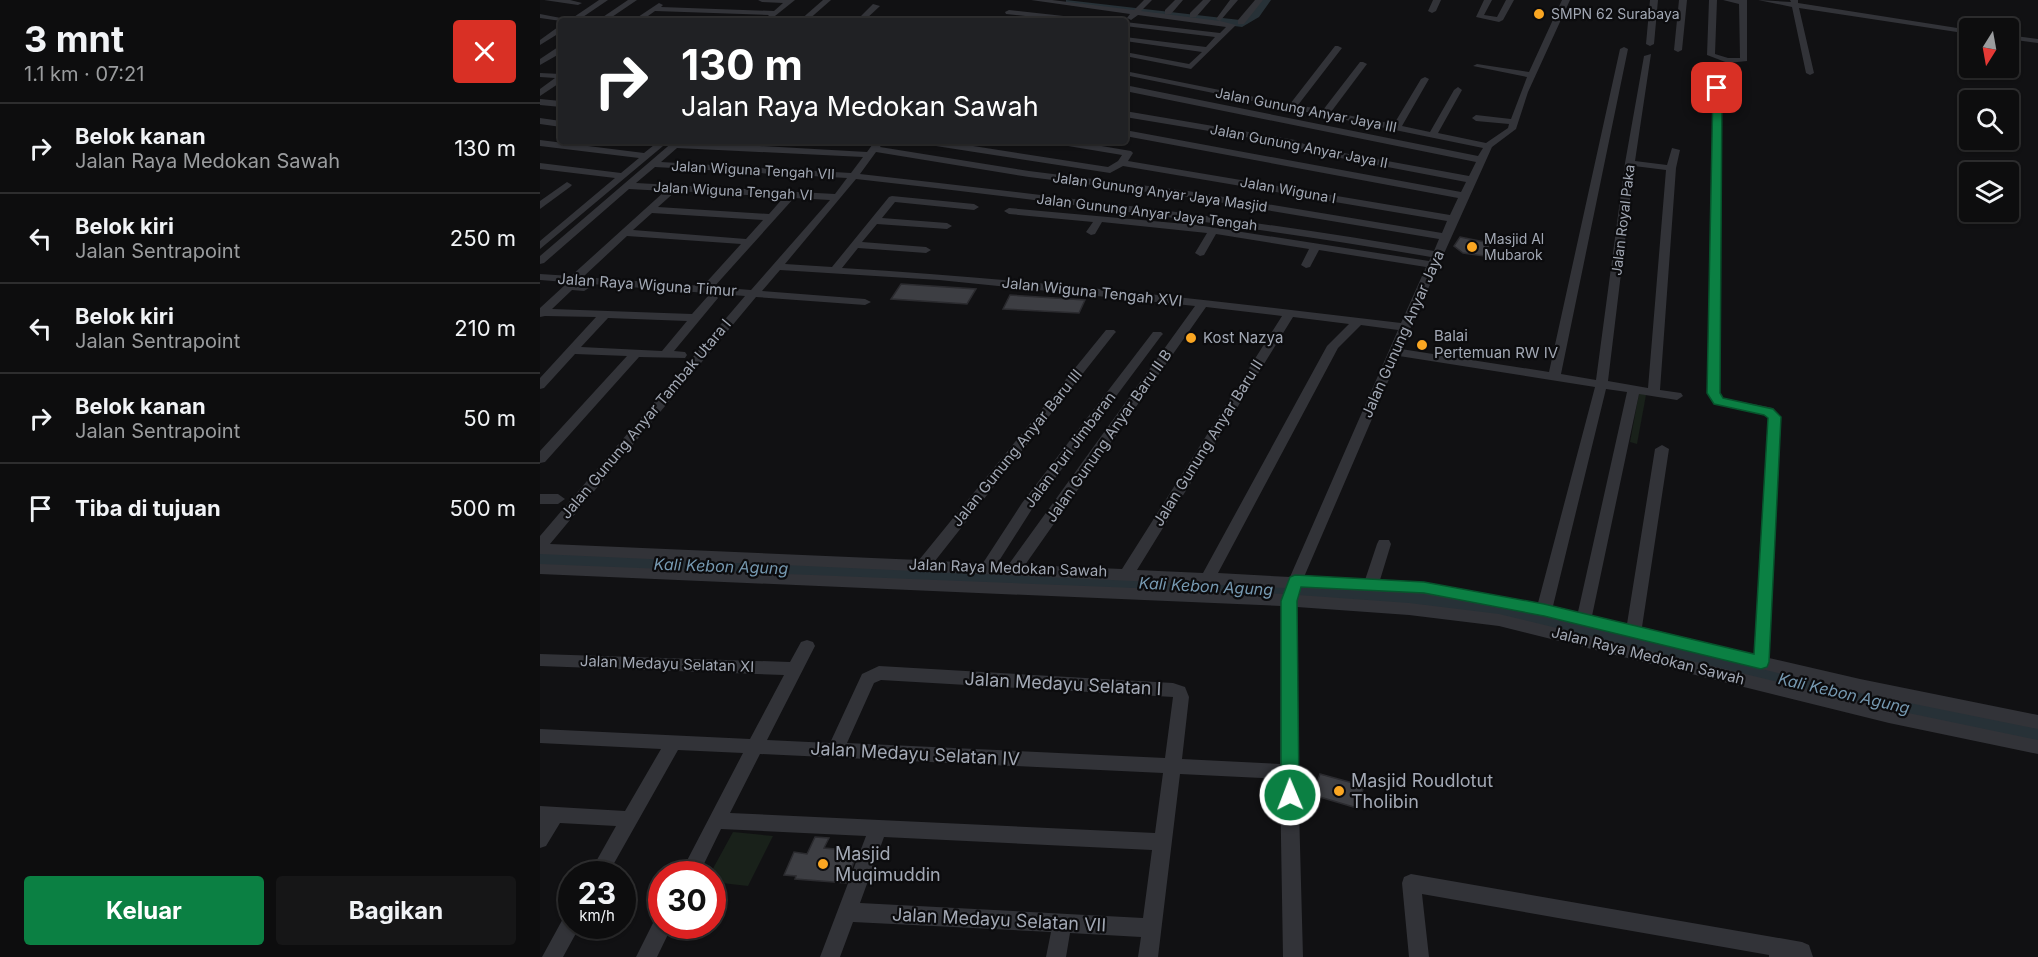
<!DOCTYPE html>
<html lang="id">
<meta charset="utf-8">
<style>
:root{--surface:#0d0d0e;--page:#161617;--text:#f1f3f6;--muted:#9a9c9e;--line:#2d2d2e;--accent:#0b8043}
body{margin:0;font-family:Inter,sans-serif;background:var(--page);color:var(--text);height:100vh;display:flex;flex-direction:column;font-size:22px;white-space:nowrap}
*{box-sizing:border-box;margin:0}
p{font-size:20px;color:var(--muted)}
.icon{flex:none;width:33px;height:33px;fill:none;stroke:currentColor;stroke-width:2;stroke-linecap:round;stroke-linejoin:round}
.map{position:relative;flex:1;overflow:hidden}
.panel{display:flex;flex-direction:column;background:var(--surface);width:540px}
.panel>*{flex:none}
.top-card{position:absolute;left:18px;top:18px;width:570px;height:126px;border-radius:6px;box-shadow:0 2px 4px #0004,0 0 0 2px var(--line);background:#202124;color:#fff;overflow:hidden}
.needle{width:39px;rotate:191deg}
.controls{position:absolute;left:1419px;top:18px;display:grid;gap:12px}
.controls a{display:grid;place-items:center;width:60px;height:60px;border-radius:6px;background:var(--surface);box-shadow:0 2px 4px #0004,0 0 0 2px var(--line);font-size:30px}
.speed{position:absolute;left:18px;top:861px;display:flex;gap:12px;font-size:30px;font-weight:700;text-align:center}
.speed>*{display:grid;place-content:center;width:78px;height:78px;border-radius:50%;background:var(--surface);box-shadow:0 2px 4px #0004,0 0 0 2px var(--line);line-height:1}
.speed small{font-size:15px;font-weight:400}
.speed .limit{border:9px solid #d22;background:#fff;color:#111}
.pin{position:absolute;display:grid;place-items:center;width:51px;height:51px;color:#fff;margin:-26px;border-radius:12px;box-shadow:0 3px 9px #0006}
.me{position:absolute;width:66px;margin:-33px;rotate:359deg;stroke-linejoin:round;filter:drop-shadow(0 0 4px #0008)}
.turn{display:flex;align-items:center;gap:21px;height:126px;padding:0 24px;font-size:27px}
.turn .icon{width:78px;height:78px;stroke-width:2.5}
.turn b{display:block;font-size:42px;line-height:51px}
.round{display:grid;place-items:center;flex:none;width:63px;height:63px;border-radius:6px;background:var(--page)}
.summary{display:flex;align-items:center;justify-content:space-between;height:102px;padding:0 24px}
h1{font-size:36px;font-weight:700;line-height:45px}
.primary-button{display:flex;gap:12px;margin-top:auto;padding:12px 24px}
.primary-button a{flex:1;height:69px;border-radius:6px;background:var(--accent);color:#fff;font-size:24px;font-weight:700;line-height:69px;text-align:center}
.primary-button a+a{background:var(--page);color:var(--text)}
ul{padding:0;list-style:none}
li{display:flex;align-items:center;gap:18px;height:90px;padding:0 24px;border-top:2px solid var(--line)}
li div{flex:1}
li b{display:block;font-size:22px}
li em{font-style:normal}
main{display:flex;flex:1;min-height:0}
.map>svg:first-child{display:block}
.green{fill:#19211a}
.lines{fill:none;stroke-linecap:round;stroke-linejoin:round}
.river{fill:#273137;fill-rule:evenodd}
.building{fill:#3d3e43;stroke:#2b2b2f;stroke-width:1.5}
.minor{fill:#323338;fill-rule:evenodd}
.route{fill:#0b8043;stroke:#07532c;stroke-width:1.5}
.poi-dot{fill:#faa622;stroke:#0c0c0e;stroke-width:2}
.labels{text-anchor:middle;stroke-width:4.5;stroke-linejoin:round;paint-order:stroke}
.far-poi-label{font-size:14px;fill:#a2a8b4;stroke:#0c0c0e;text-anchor:start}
.far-street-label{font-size:14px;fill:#a2a8b4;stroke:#0c0c0e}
.street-label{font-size:15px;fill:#a2a8b4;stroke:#0c0c0e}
.poi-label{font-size:15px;fill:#a2a8b4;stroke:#0c0c0e;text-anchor:start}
.water-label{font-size:16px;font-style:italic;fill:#7699b1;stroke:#0c0c0e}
.near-street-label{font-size:18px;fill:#a2a8b4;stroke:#0c0c0e}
.near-poi-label{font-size:18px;fill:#a2a8b4;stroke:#0c0c0e;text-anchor:start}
</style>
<main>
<section class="panel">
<div class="summary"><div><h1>3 mnt</h1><p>1.1 km · 07:21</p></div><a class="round" style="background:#d93025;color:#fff"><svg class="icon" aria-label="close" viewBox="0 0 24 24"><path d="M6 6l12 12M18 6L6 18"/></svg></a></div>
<ul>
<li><svg class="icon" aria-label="right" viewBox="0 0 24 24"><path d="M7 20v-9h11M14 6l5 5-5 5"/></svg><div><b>Belok kanan</b><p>Jalan Raya Medokan Sawah</p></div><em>130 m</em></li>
<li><svg class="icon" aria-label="left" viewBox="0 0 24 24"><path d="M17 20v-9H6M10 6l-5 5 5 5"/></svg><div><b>Belok kiri</b><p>Jalan Sentrapoint</p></div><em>250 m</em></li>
<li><svg class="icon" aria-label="left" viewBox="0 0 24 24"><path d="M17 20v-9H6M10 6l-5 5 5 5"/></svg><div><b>Belok kiri</b><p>Jalan Sentrapoint</p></div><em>210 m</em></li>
<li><svg class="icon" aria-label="right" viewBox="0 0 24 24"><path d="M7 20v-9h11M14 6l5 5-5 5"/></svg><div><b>Belok kanan</b><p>Jalan Sentrapoint</p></div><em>50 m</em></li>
<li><svg class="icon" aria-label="arrive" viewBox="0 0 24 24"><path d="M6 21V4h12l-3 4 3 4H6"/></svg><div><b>Tiba di tujuan</b></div><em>500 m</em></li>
</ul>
<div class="primary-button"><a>Keluar</a><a>Bagikan</a></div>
</section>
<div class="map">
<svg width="1498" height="957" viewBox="0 0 1498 957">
<rect width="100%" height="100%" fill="#111113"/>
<g class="green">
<path d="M1099,393L1106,395L1097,444L1090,442Z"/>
<path d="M193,832L233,836L208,886L173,882L172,874H170Z"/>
</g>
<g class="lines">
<g class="river">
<path d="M526,0L700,20L711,13L721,0H731L719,17L702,27L530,5L526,4Z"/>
<path d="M0,553L297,562L767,583L893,593L973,604L1362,698L1498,725V745L1362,718L973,622L893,609L767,599L297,578L0,569Z"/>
</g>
</g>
<g class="building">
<path d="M920,237L950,243L944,256L923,253L914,246Z"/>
<path d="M361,284L436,289L427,304L351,299Z"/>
<path d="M470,295L545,300L539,313L463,309Z"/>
<path d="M780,774L824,786L817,808L773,795Z"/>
<path d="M275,837L289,838L284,848L318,851L306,883L255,879L256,876L244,875L254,852L267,854Z"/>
</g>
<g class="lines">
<g class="minor">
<path d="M4,0H30L42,3L38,5Z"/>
<path d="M59,0H68L37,21H28Z"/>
<path d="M88,0H97L66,21H57Z"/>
<path d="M218,0H255L230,20L226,18L229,15L115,11L101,21H92L119,3L123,5L121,7L234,11L243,3L222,2Z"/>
<path d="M283,0H291L267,21H259Z"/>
<path d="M491,0H512L594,10L604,0H612L601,11L680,21L676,19L690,0H698L680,21L696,25L651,69L585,56V52L649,64L662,52L585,41V37L666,47L675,37L585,26V22L680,33L686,27L598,15L591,20L587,18L590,14Z"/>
<path d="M635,0H643L631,14H625V10Z"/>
<path d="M663,0H671L656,17H650V13Z"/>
<path d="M715,0H723L704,24H698V20Z"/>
<path d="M893,0H901L896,11L892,13L888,11Z"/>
<path d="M944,0H952L944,15L957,17L966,0H974L963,20L959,22L936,17Z"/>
<path d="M1022,0H1030L988,92L976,129L952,147L861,349L1009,372L1080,49L1084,47L1088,49L1021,374L1056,380L1085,163L1104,56L1111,54L1095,161L1127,165L1132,148L1140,150L1136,168L1120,390L1141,393L1143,396L1137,400L1099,394L1052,616L1087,624L1115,449L1122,445L1129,449L1102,627L1214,654L1229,418L1225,414L1175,404L1167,393L1174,66L1181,64L1179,393L1183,398L1233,408L1241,417L1229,658L1320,679L1498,715V729L1320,693L1004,616L883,594L761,588L758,595L869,603L959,614L1349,709L1498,740V754L1349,723L959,626L869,615L757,607L758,772L763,957H743L740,779L640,774L618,957H598L601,937L530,933L526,957H506L511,932L313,922L300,957H280L326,836L181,829L159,874H140L203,753L138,750L68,874H49L76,826L20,823L6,846L0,848V806L85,811L121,749L0,743V729L210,739L244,675L0,666V654L250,662L261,642L267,640L273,642L275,646L227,740L290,743L322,674L339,666L633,683L645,687L649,697L642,759L740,764L741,606L0,574V564L744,594L746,588L0,554V536L205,296L0,280V274L31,276L125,191L89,189L4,263L0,264V256L134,141L327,152L335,141H341L343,143L340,147L489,171L648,191L902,233L907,221L583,166L570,173L383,144L378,141H401L568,167L578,161L582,155L516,144L511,141H532L591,151L593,153L588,161L910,215L918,198L585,136V130L921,192L926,182L769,152L753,145L585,117V111L755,140L771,147L929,176L936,162L585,91V85L938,156L943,148L585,75V71L750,104L795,46H798L802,48L758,105L783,110L820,62H823L827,64L791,112L854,124L881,79L885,77L889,79L862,126L890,132L914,90L918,87L922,90L898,133L946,143L968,128L969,124L936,121L932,118L936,115L971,119L987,77L933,66L937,64L989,72ZM137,148L323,157L311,173L121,162ZM336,152L489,177L648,197L899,239L894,251C703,218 512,196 320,174ZM1094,166L1126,170L1108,388L1068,381ZM115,167L307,178L295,194L96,183ZM316,179C508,201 700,224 891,257L889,261L657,225L469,208L464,211L469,214L553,222L546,232L551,235L555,234L562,222L667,233L655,253L660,256L664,255L676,234L769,249L761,265L766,268L770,267L779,250L886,267L861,323C676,301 489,279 302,268L318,248L386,253L391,250L386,247L322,242L337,224L407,229L412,226L407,223L342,218L355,202L434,210L439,207L434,204L352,196L349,197L292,267L245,264ZM136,191L244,197L229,214L118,207ZM254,198L290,200L211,290L174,287ZM112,213L223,220L206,239L93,230ZM87,236L201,244L163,286L43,277ZM240,270L399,280L655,306L469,564H457L492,509L621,336L623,334L621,332H613L482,503L443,563L395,561L574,334L576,332L574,330H566L379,560L10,544L216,297L325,305L331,302L325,299L222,291ZM666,307L742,316L582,569L485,565ZM753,317L809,324L787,346L663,573L597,570ZM821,325L858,330L750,577L678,573L798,348ZM859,356L1055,387L998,603L883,582L840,580L851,544L849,540H839L837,544L825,580L764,577ZM1066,389L1087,392L1038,612L1013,606ZM341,680L633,697L625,758L307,743L334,683ZM220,754L623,773L615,833L190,813ZM344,837L612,850L603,918L320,903Z"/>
<path d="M1110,0H1118L1114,44L1110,46L1106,44Z"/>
<path d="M1139,0H1147L1142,50L1138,52L1134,50Z"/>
<path d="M1169,0H1177L1175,54L1188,58H1200L1199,4L1183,0H1207V61L1188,63L1167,55Z"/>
<path d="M1218,0L1251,2L1250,0H1258V3L1430,30V34L1259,8L1274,73L1270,75L1266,73L1252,7Z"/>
<path d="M333,4L340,6L324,21H316Z"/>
<path d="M469,10L551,19L555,21H531L466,14L465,12Z"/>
<path d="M0,14L26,19L21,21L0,18Z"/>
<path d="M18,27H21V32L0,45V40Z"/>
<path d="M1468,35L1498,39V43L1468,39Z"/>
<path d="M18,47H21V53L0,65V59Z"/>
<path d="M0,73L21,74V82L0,96V89L15,78L0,77Z"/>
<path d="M0,99L21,101V107L0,105Z"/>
<path d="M0,118L21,121V127L0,124Z"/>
<path d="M0,140L104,153L119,141H129L0,249V241L75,178L0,169V163L81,173L99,158L0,146Z"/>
<path d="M27,182L32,185L30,187L0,209V201Z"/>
<path d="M29,284L44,285L49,288L44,291L32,290L12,309L152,314L168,296H176L178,298L134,351L145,352L147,355L145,358L99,357L5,462L0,463V451L87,356L35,354L4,388L0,389V378L56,317L5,316L0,317V308L25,285ZM68,318L147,321L122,351L41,347Z"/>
<path d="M0,494H18L25,499L18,504H0Z"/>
<path d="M871,874L1262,942L1269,945L1273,957H1229V955L882,894L889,957H869L862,883L864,877Z"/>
<path d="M32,913V926H40L23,957H2L25,915Z"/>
<path d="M122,917V926H132L117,957H96L115,919Z"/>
</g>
</g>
<path class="route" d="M1177,86L1182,88L1180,393L1183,398L1233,409L1241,417L1229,662L1227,667L1221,669L1004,616L884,593L761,587L757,601L759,795L756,800L750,803L743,800L741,795V601L750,577L755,575L884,582L1004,604L1214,654L1228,418L1224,415L1174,404L1167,393L1173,88Z"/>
<g class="poi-dot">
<circle cx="999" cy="14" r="6"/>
<circle cx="932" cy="247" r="6"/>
<circle cx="651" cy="338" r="6"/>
<circle cx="882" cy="345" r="6"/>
<circle cx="799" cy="791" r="6"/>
<circle cx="283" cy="864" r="6"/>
</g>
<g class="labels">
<g class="far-poi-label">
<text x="1011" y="19">SMPN 62 Surabaya</text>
<text x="944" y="244">Masjid Al<tspan x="944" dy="16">Mubarok</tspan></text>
</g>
<g class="far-street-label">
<text transform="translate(766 110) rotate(11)" y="5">Jalan Gunung Anyar Jaya III</text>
<text transform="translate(759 146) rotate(11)" y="5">Jalan Gunung Anyar Jaya II</text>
<text transform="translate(213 170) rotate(3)" y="5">Jalan Wiguna Tengah VII</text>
<text transform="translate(748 190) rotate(10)" y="5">Jalan Wiguna I</text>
<text transform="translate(193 191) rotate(3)" y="5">Jalan Wiguna Tengah VI</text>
<text transform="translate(620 192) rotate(8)" y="5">Jalan Gunung Anyar Jaya Masjid</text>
<text transform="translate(607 212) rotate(7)" y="5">Jalan Gunung Anyar Jaya Tengah</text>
<text transform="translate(1083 220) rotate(-83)" y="5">Jalan Royal Paka</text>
</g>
<g class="street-label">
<text transform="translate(107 285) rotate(4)" y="5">Jalan Raya Wiguna Timur</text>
<text transform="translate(552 292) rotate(6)" y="5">Jalan Wiguna Tengah XVI</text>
<text transform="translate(863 334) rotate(-66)" y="5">Jalan Gunung Anyar Jaya</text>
<text transform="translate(106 419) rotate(-50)" y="5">Jalan Gunung Anyar Tambak Utara I</text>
<text transform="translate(569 436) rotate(-55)" y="5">Jalan Gunung Anyar Baru II B</text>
<text transform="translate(668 443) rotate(-58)" y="5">Jalan Gunung Anyar Baru II</text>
<text transform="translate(477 448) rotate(-51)" y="5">Jalan Gunung Anyar Baru III</text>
<text transform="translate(530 450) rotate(-53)" y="5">Jalan Puri Jimbaran</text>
<text transform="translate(468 568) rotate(2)" y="5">Jalan Raya Medokan Sawah</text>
<text transform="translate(1108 656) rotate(14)" y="5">Jalan Raya Medokan Sawah</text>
<text transform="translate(127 664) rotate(2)" y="5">Jalan Medayu Selatan XI</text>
</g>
<g class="poi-label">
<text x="894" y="341">Balai<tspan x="894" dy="17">Pertemuan RW IV</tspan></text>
<text x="663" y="343">Kost Nazya</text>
</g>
<g class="water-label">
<text transform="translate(181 566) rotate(2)" y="6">Kali Kebon Agung</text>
<text transform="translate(666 586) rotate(3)" y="6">Kali Kebon Agung</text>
<text transform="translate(1304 693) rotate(13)" y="6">Kali Kebon Agung</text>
</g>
<g class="near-street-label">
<text transform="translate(523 684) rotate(3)" y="6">Jalan Medayu Selatan I</text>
<text transform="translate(375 754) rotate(3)" y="6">Jalan Medayu Selatan IV</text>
<text transform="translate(459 920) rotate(3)" y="6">Jalan Medayu Selatan VII</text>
</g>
<g class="near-poi-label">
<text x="811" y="787">Masjid Roudlotut<tspan x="811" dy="21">Tholibin</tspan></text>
<text x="295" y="860">Masjid<tspan x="295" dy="21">Muqimuddin</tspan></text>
</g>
</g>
</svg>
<div class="controls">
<a><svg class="needle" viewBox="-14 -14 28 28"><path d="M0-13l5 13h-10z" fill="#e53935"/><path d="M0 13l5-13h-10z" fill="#9a9c9e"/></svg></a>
<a><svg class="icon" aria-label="search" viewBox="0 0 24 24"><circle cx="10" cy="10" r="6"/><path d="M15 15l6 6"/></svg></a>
<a><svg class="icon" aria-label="layers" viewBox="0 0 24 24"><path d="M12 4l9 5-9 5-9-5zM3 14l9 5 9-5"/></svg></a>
</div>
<div class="speed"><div>23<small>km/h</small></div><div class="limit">30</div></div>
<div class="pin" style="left:1177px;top:88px;background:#d93025"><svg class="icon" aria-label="arrive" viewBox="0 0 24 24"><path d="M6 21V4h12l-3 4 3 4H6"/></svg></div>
<svg class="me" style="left:750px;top:795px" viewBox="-20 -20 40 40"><circle r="17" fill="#0b8043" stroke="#fff" stroke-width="3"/><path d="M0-11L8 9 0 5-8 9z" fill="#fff"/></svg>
<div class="top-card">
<div class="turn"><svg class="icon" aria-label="right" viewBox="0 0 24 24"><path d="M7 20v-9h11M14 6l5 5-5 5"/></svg><div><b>130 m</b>Jalan Raya Medokan Sawah</div></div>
</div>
</div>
</main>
